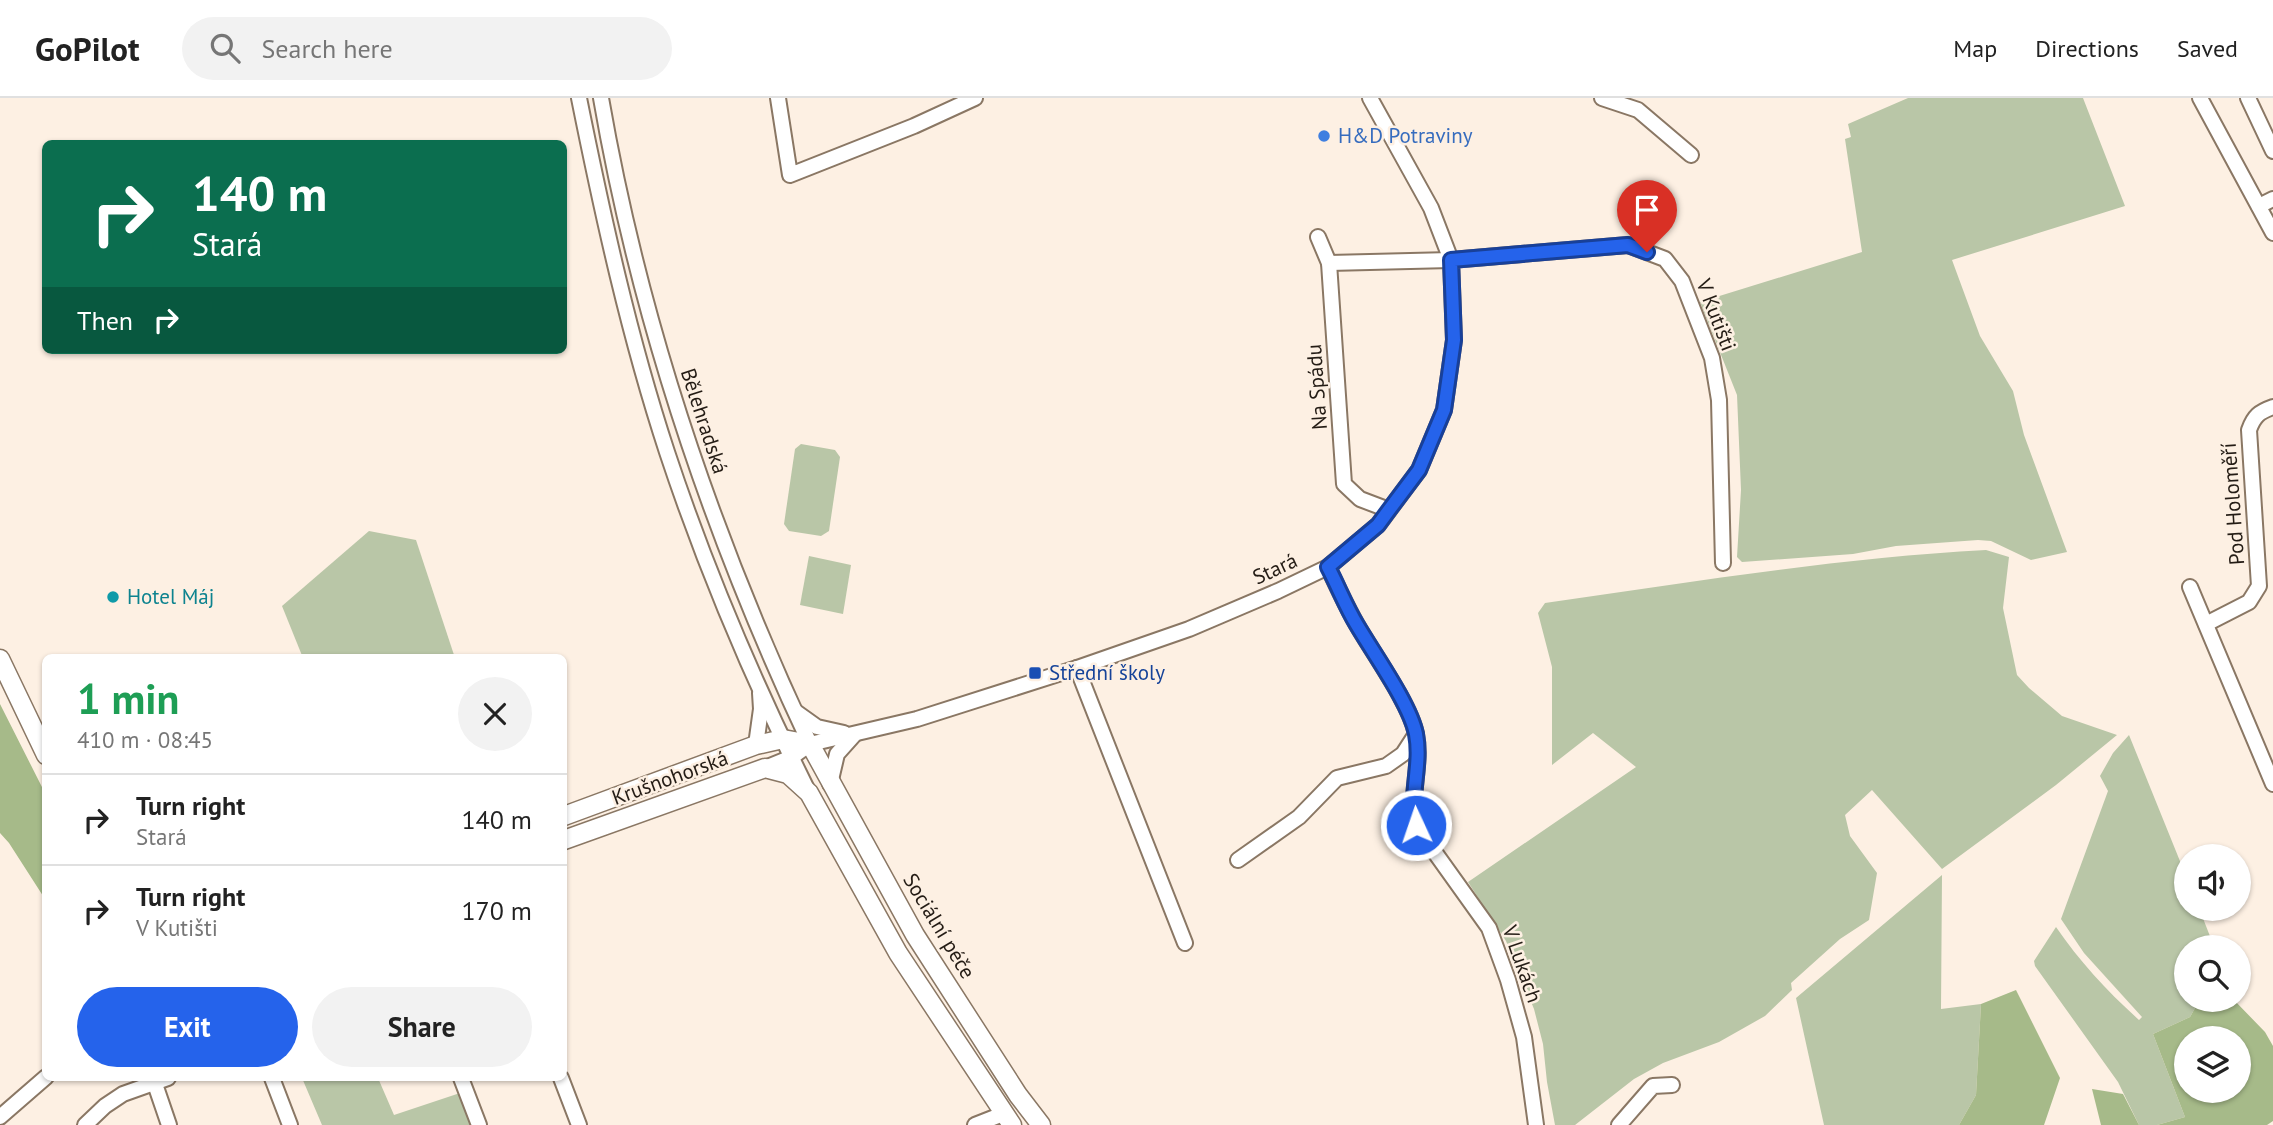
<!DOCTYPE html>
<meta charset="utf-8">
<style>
:root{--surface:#fff;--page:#f2f2f2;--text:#222;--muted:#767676;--line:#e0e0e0;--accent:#2563eb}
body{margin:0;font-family:"PT Sans",sans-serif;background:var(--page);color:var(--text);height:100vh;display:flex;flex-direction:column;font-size:26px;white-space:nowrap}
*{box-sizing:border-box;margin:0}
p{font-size:23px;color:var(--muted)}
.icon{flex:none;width:38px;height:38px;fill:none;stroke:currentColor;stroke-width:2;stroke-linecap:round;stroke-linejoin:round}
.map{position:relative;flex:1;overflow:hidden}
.panel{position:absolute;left:42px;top:556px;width:525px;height:427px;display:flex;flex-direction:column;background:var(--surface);border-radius:10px;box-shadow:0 2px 5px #0004}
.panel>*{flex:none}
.guide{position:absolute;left:42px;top:42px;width:525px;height:214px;border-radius:10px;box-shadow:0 2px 5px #0004;background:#0b6e4f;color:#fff;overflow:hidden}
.buttons{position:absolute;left:2174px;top:746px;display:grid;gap:14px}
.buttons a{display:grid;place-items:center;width:77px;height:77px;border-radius:50%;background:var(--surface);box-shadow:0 2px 5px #0004;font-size:35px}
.pin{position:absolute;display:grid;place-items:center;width:60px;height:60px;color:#fff;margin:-72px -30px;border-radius:50% 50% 50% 0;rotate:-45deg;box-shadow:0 0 7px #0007}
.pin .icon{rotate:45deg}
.me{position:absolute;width:77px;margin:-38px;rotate:357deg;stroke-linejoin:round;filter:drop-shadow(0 0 5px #0008)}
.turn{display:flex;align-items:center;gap:24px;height:147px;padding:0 35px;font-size:32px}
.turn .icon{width:91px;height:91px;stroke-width:2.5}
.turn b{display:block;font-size:49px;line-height:60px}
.then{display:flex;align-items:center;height:66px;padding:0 35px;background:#0003;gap:14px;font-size:26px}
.round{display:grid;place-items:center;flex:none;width:74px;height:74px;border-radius:37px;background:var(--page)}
.head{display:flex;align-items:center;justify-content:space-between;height:119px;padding:0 35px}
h1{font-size:42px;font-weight:700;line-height:52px;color:#1e9e55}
.cta{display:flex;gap:14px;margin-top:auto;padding:14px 35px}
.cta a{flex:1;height:80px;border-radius:42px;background:var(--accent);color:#fff;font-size:28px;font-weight:700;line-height:80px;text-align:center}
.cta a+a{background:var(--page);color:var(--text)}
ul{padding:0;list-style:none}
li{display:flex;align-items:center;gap:21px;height:91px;padding:0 35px;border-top:2px solid var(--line)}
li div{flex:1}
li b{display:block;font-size:26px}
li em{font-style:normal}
header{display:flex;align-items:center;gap:42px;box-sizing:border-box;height:98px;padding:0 35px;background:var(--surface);border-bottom:2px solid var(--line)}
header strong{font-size:33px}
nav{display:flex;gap:38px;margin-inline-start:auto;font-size:24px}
.search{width:490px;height:63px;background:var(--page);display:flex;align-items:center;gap:18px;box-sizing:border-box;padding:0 24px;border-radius:38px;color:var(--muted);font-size:26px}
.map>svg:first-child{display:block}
.green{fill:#b9c6a7}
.forest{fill:#a6ba89;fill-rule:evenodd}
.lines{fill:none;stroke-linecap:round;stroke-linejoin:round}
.minor-casing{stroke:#8a7764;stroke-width:18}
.major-casing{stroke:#8a7764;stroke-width:21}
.minor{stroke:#fff;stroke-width:14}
.major{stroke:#fff;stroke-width:18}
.route-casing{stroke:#184099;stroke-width:18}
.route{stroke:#2563eb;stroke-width:12}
.shop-dot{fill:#3f7fe0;stroke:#fdf0e3;stroke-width:2.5}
.culture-dot{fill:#0f9aa8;stroke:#fdf0e3;stroke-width:2.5}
.transit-dot{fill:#1a4fb4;stroke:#fdf0e3;stroke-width:2.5}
.labels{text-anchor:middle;stroke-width:5;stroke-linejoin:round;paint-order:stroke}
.shop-label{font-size:21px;fill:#366cbe;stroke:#fdf0e3;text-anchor:start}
.street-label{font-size:21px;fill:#241c15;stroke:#fdf0e3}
.culture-label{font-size:21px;fill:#0d838f;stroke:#fdf0e3;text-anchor:start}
.transit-label{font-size:21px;fill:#164399;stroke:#fdf0e3;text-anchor:start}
</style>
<header>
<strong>GoPilot</strong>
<div class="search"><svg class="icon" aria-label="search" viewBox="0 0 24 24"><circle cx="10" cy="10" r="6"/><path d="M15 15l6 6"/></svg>Search here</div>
<nav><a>Map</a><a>Directions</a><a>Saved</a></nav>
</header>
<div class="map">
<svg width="2273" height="1027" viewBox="0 0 2273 1027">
<rect width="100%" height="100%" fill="#fdf0e3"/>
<g class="green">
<path d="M1908,0H2083L2125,108L1952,162L1980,238L2013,293L2024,337L2067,454L2031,462L1991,443L1978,442L1896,448L1853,456L1742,464L1737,459L1741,392L1737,297L1700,204L1862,154L1845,41L1851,39L1848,26Z"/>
<path d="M801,346L835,352L840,359L829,433L821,438L789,433L784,426L795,351Z"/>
<path d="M369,433L416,442L455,560H303L282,508Z"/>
<path d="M1986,452L2009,459L2003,510L2017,577L2029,590L2062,618L2117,637L2056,687L1942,771L1872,692L1845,717L1850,738L1877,775L1869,822L1840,841L1791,885L1792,892L1765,918L1719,944L1663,965L1634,981L1575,1027H1555L1547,984L1543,946L1534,911L1506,843L1468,784L1636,669L1593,635L1552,667V569L1538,515L1545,505C1691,484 1838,460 1986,452Z"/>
<path d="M809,458L851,467L843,516L800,507Z"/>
<path d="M2129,637L2186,778V810H2199L2213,846L2211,849H2186V901H2200L2190,919L2153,936L2185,1019L2157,1027H2139L2118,984L2035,868L2034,863L2056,829C2080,864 2107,893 2139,922L2142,919L2084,855L2061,821L2108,693L2100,678L2113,655Z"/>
<path d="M1942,777L1941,911L1981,906L1976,997L1959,1027H1824L1796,900Z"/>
<path d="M302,980H378L394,1017L460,995L472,1027H322Z"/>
</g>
<g class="forest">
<path d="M0,606L45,695V801L9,745L0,735Z"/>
<path d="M2016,892L2060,980L2044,1027H1959L1976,997L1981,906Z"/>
<path d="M2200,901H2233L2265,934L2273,948V1023L2267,1027H2157L2185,1019L2153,936L2190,919ZM2186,940H2238V992H2186Z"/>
<path d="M2092,991L2123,996L2139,1027H2101Z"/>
</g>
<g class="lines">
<g class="minor-casing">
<g id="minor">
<path d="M579,0C603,119 629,238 667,354C705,469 753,582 807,691"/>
<path d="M601,0C640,225 713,440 810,646"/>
<path d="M778,0L790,77L914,28L975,0"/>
<path d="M1602,0L1638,12L1691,57"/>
<path d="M2200,0L2273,135"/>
<path d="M2248,0L2273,53"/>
<path d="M2259,108L2273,101"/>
<path d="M1318,139L1329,165L1344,386L1360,401L1389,412"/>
<path d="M1329,165L1451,162L1628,147L1665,161L1682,183L1712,260L1719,302L1723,465"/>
<path d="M1328,469C1337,488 1346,508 1357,527C1373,555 1410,606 1416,636C1422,667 1409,697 1416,728L1489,830L1508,882L1524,939L1536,1027"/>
<path d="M2190,489L2273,686"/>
<path d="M2206,526L2249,504L2259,488L2249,332C2254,318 2259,314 2273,309"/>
<path d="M1077,570L1185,845"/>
<path d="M796,614L817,629L844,635"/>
<path d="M756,647L761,611L760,595"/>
<path d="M765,670L792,659L810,646L917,621L1077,570L1189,531L1278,493L1328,469L1378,427L1419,372L1444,312L1454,242L1451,162L1431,110L1370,0"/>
<path d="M830,686L837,656L854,637"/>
<path d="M1238,762L1299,719L1337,680L1386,668L1403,656L1416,636"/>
<path d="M272,980L290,1027"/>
<path d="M461,980L479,1027"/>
<path d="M561,980L579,1027"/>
<path d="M155,986L169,1027"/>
<path d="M0,1019L46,979"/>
<path d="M85,1027L105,1008L123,996L168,980"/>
<path d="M975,1027L1003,1016"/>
<path d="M1619,1027L1653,988L1672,987"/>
</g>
</g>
<g class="major-casing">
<g id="major">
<path d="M0,561L46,657"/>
<path d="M564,718L756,647L783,641L810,646L915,837L1018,997L1041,1027"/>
<path d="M564,742L765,670L788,676L809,695L898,855L1012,1027"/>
</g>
</g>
<use href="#minor" class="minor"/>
<use href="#major" class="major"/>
</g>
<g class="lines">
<g class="route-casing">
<path id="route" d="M1416,727C1409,697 1422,667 1416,636C1410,606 1374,556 1357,527C1346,509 1338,488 1328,469L1378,427L1389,412L1419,372L1444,312L1454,242L1451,162L1628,147L1647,154"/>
</g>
<use href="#route" class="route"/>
</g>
<circle class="shop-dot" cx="1324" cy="38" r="7"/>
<circle class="culture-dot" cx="113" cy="499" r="7"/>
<rect class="transit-dot" x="1028" y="568" width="14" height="14" rx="3.5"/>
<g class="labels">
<g class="shop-label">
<text x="1338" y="45">H&amp;D Potraviny</text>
</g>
<g class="street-label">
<text transform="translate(1716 217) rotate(69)" y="7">V Kutišti</text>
<text transform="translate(1317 289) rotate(-94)" y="7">Na Spádu</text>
<text transform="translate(704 323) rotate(72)" y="7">Bělehradská</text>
<text transform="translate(2233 406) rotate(-94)" y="7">Pod Holoměří</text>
<text transform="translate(1275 471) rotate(-25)" y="7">Stará</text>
<text transform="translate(670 680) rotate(-20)" y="7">Krušnohorská</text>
<text transform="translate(939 828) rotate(59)" y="7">Sociální péče</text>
<text transform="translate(1522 866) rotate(71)" y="7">V Lukách</text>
</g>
<g class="culture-label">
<text x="127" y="506">Hotel Máj</text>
</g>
<g class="transit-label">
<text x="1049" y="582">Střední školy</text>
</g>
</g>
</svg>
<div class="buttons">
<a><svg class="icon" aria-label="sound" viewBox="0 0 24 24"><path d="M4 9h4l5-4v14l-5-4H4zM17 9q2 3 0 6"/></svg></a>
<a><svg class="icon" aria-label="search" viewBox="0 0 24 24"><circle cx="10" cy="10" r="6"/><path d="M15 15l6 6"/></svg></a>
<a><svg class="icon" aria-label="layers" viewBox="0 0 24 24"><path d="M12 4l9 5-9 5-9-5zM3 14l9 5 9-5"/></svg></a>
</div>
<div class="pin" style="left:1647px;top:154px;background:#d93025"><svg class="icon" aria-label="arrive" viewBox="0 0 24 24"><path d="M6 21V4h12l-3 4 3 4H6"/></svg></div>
<svg class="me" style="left:1416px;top:727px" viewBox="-20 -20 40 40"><circle r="17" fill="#2563eb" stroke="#fff" stroke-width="3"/><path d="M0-11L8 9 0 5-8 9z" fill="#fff"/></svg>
<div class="guide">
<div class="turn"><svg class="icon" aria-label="right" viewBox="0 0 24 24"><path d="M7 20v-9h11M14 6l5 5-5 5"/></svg><div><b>140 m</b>Stará</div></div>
<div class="then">Then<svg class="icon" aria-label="right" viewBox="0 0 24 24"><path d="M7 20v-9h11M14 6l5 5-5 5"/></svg></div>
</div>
<section class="panel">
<div class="head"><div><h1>1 min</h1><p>410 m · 08:45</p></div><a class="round"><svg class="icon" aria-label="close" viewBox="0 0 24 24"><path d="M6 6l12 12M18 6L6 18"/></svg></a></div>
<ul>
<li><svg class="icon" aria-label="right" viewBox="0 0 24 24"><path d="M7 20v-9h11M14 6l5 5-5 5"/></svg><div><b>Turn right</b><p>Stará</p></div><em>140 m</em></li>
<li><svg class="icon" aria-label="right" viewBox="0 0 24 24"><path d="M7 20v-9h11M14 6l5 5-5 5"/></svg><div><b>Turn right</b><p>V Kutišti</p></div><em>170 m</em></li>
</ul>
<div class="cta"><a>Exit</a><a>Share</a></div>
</section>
</div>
